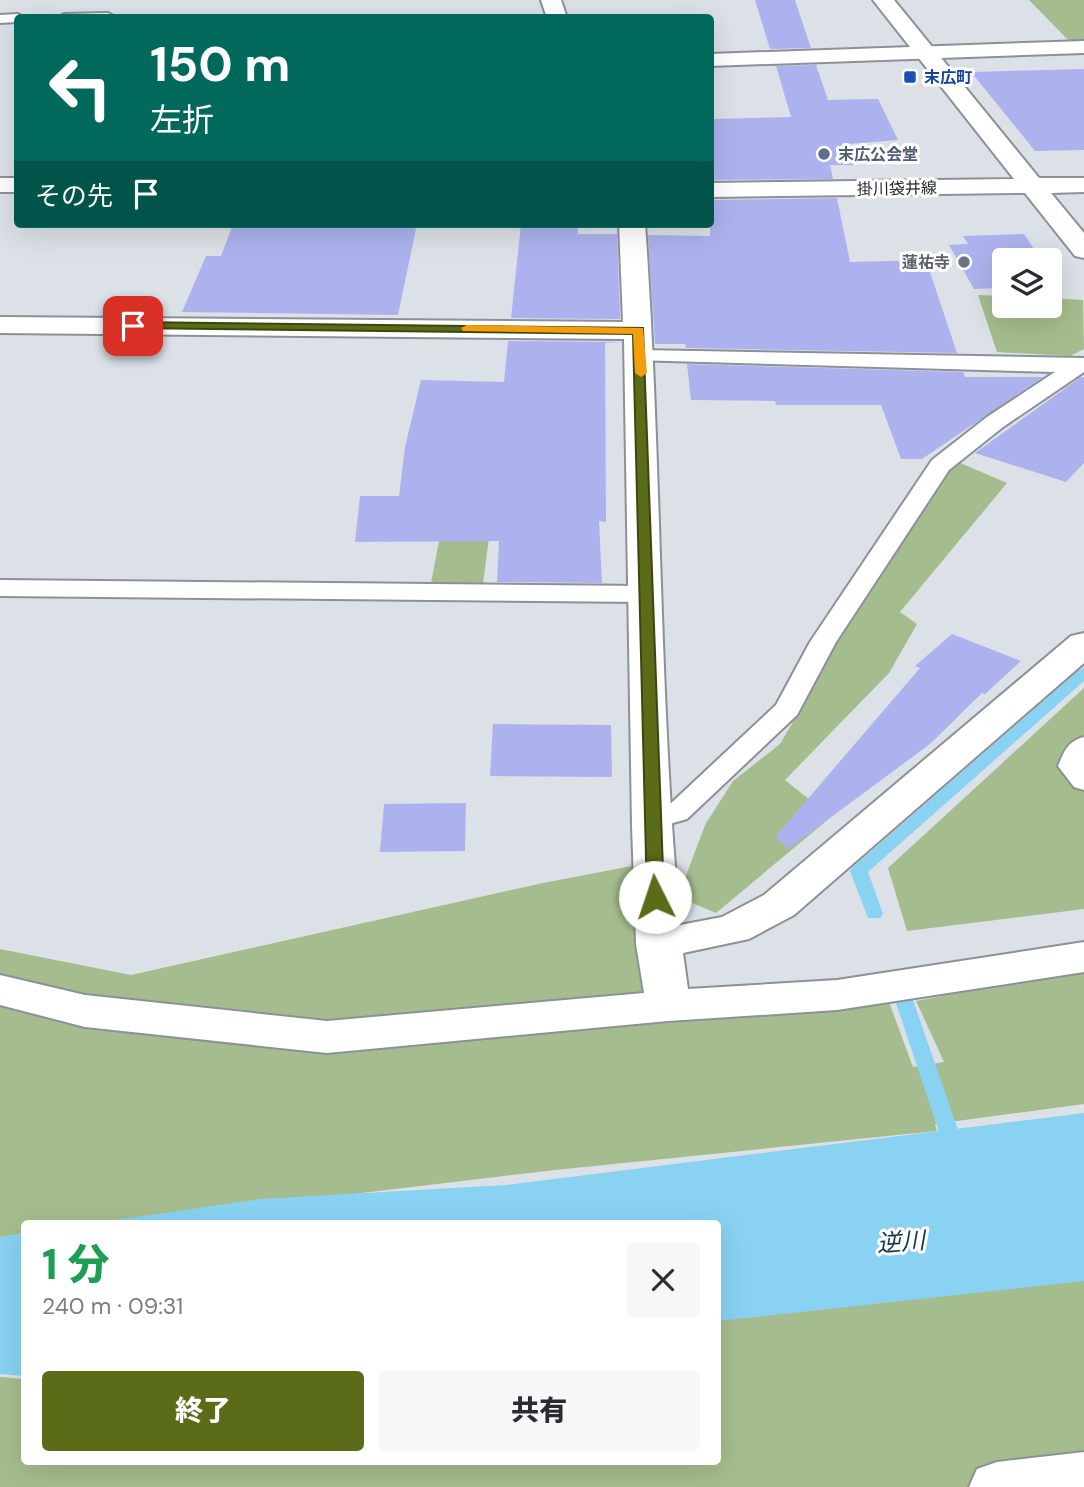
<!DOCTYPE html>
<html lang="ja">
<meta charset="utf-8">
<style>
:root{--surface:#fff;--page:#f7f7f7;--text:#2b2b33;--muted:#7c7c81;--accent:#5b6c19}
body{margin:0;font-family:"DM Sans","Noto Sans JP",sans-serif;background:var(--page);color:var(--text);height:100vh;display:flex;flex-direction:column;font-size:26px;white-space:nowrap}
*{box-sizing:border-box;margin:0}
p{font-size:23px;color:var(--muted)}
.icon{flex:none;width:38px;height:38px;fill:none;stroke:currentColor;stroke-width:2;stroke-linecap:round;stroke-linejoin:round}
.map{position:relative;flex:1;overflow:hidden}
.drawer{position:absolute;left:21px;top:1220px;width:700px;height:245px;display:flex;flex-direction:column;background:var(--surface);border-radius:7px;box-shadow:0 7px 28px #0002}
.drawer>*{flex:none}
.top-card{position:absolute;left:14px;top:14px;width:700px;height:214px;border-radius:7px;box-shadow:0 7px 28px #0002;background:#00695c;color:#fff;overflow:hidden}
.tools{position:absolute;left:992px;top:248px;display:grid;gap:14px}
.tools a{display:grid;place-items:center;width:70px;height:70px;border-radius:7px;background:var(--surface);box-shadow:0 7px 28px #0002;font-size:35px}
.pin{position:absolute;display:grid;place-items:center;width:60px;height:60px;color:#fff;margin:-30px;border-radius:14px;box-shadow:0 4px 10px #0006}
.me{position:absolute;width:77px;margin:-38px;rotate:356deg;stroke-linejoin:round;filter:drop-shadow(0 0 5px #0008)}
.turn{display:flex;align-items:center;gap:24px;height:147px;padding:0 21px;font-size:32px}
.turn .icon{width:91px;height:91px;stroke-width:2.5}
.turn b{display:block;font-size:49px;line-height:60px}
.then{display:flex;align-items:center;height:66px;padding:0 21px;background:#0003;gap:14px;font-size:26px}
.round{display:grid;place-items:center;flex:none;width:74px;height:74px;border-radius:7px;background:var(--page)}
.headline{display:flex;align-items:center;justify-content:space-between;height:119px;padding:0 21px}
h1{font-size:42px;font-weight:800;line-height:52px;color:#1e9e55}
.cta{display:flex;gap:14px;margin-top:auto;padding:14px 21px}
.cta a{flex:1;height:80px;border-radius:7px;background:var(--accent);color:#fff;font-size:28px;font-weight:800;line-height:80px;text-align:center}
.cta a+a{background:var(--page);color:var(--text)}
.map>svg:first-child{display:block}
.green{fill:#a5bd8e}
.water{fill:#89d2f2}
.lines{fill:none;stroke-linecap:round;stroke-linejoin:round}
.stream{fill:#89d2f2;fill-rule:evenodd}
.building{fill:#adb2ee}
.lane-casing{stroke:#8c9197;stroke-width:4}
.street-casing{stroke:#8c9197;stroke-width:4}
.secondary-casing{stroke:#8c9197;stroke-width:4}
.lane{fill:#fff;fill-rule:evenodd}
.street{fill:#fff;fill-rule:evenodd}
.secondary{fill:#fff;fill-rule:evenodd}
.route{fill:#5b6c19;stroke:#3b4610;stroke-width:2}
.slow{fill:#f59e0b}
.transit-dot{fill:#1a4fb4;stroke:#fff;stroke-width:2.5}
.service-dot{fill:#5c6f8a;stroke:#fff;stroke-width:2.5}
.worship-dot{fill:#6b7280;stroke:#fff;stroke-width:2.5}
.labels{text-anchor:middle;stroke-width:6;stroke-linejoin:round;paint-order:stroke}
.far-transit-label{font-size:16px;font-weight:bold;fill:#164399;stroke:#fff;text-anchor:start}
.far-service-label{font-size:16px;font-weight:bold;fill:#4e5e75;stroke:#fff;text-anchor:start}
.far-street-label{font-size:16px;fill:#232628;stroke:#fff}
.far-worship-label{font-size:16px;font-weight:bold;fill:#5b616d;stroke:#fff;text-anchor:end}
.near-water-label{font-size:24px;font-style:italic;fill:#173947;stroke:#fff}
</style>
<div class="map">
<svg width="1084" height="1487" viewBox="0 0 1084 1487">
<rect width="100%" height="100%" fill="#dbe1e7"/>
<g class="green">
<path d="M1029,0H1084V41H1069Z"/>
<path d="M978,295L1004,296V306H1050V298L1083,300L1084,349L1070,356L997,352Z"/>
<path d="M958,462L1007,483L900,612L917,624L889,673L785,780L831,817L716,913L678,897L705,825L733,781L780,744L822,672L823,642L916,512Z"/>
<path d="M449,489L495,490L483,584L431,583Z"/>
<path d="M1084,688V909L907,931L888,868Z"/>
<path d="M632,866L649,1001L316,1024L94,1012L0,978V949L131,975L543,883Z"/>
<path d="M1084,968V1104L935,1124L937,1131L555,1170L111,1223H24V1234L0,1237V983L343,1046L889,1002L913,1067L944,1062L916,1001Z"/>
<path d="M1084,1276V1474L997,1487H0V1377L24,1379V1461H718V1313Z"/>
</g>
<g class="water">
<path d="M1084,1113V1281L718,1321V1223H94L261,1199L505,1185Z"/>
<path d="M24,1233V1376L0,1374V1237Z"/>
</g>
<g class="lines">
<g class="stream">
<path d="M1084,668V681L868,872L883,914L880,918H868L850,871L853,867L1079,670Z"/>
<path d="M905,997L912,999L914,1003L965,1150L962,1155L955,1157L948,1155L945,1150L896,1003L898,999Z"/>
</g>
</g>
<g class="building">
<path d="M755,0H795L811,48L770,49Z"/>
<path d="M816,65L828,100L878,99L898,140L849,144L853,165H830L833,179L710,180V119L791,117L776,66Z"/>
<path d="M1084,69V150L1035,151L971,72Z"/>
<path d="M837,198L850,262L926,260L957,353L686,348L685,344H655L648,235L710,236V200Z"/>
<path d="M233,224H417L398,315L182,312L206,256H221Z"/>
<path d="M521,224H578V234H617L620,319L511,318Z"/>
<path d="M1024,234L1042,261H1004V288L974,289L949,245L968,244L963,236Z"/>
<path d="M508,341L621,342L605,343L606,522L599,521L602,583L497,582L499,541L355,542L360,496H399L405,447L421,380L504,382Z"/>
<path d="M687,364L963,372L965,377H1043L922,459H901L881,405H776L775,401L691,400Z"/>
<path d="M1081,377H1084V463L1066,482L975,453Z"/>
<path d="M952,634L1021,661L985,694L982,693L930,744L788,849L776,836L920,668L915,666Z"/>
<path d="M493,724L611,725L612,777L490,776Z"/>
<path d="M466,803L465,851L380,852L384,804Z"/>
</g>
<g class="lines">
<g class="lane-casing">
<g id="lane">
<path d="M108,13L115,17L57,18L64,14Z"/>
<path d="M18,14L25,18H18V22L0,23V15Z"/>
<path d="M640,350L1084,358V372L1003,427L949,470L836,642L797,715L687,819L652,829L642,826L637,820L642,814L667,807L776,705L810,642L932,460L987,417L1055,372L633,360L630,356L633,352Z"/>
<path d="M0,580L645,586L654,589L658,594L654,599L645,602L0,596Z"/>
<path d="M1084,737V790L1074,787L1058,766C1064,751 1068,741 1084,737Z"/>
</g>
</g>
<g class="street-casing">
<g id="street">
<path d="M541,0H561L567,18H547Z"/>
<path d="M1084,41V53L710,66V54Z"/>
<path d="M619,224H645C662,456 658,692 680,925L722,917L764,895L1071,636L1084,633V663L794,915L749,939L683,953L688,989L837,980L1084,942V972L837,1010L668,1021L327,1053L85,1027L0,1005V975L85,995L327,1021L644,993L636,944L632,825L624,339L0,333V317L623,322Z"/>
<path d="M1084,1452V1487H969L977,1469L997,1462Z"/>
</g>
</g>
<g class="secondary-casing">
<g id="secondary">
<path d="M873,0H894L1039,178H1084V192L1051,193L1084,233V258L1075,256L1025,193L710,197V183L1014,179Z"/>
<rect x="0" y="178" width="18" height="14"/>
</g>
</g>
<use href="#lane" class="lane"/>
<use href="#street" class="street"/>
<use href="#secondary" class="secondary"/>
</g>
<path class="route" d="M133,322L643,328L664,897L662,901H649L647,897L633,334L129,328V323Z"/>
<path class="slow" d="M467,325L643,328L647,373L641,377L635,373L633,334L463,331L461,328Z"/>
<rect class="transit-dot" x="903" y="70" width="14" height="14" rx="3.5"/>
<circle class="service-dot" cx="824" cy="154" r="7"/>
<circle class="worship-dot" cx="964" cy="262" r="7"/>
<g class="labels">
<g class="far-transit-label">
<text x="924" y="83">末広町</text>
</g>
<g class="far-service-label">
<text x="838" y="160">末広公会堂</text>
</g>
<g class="far-street-label">
<text transform="translate(897 188) rotate(-1)" y="6">掛川袋井線</text>
</g>
<g class="far-worship-label">
<text x="950" y="268">蓮祐寺</text>
</g>
<g class="near-water-label">
<text transform="translate(901 1242) rotate(-4)" y="8">逆川</text>
</g>
</g>
</svg>
<div class="tools">
<a><svg class="icon" aria-label="layers" viewBox="0 0 24 24"><path d="M12 4l9 5-9 5-9-5zM3 14l9 5 9-5"/></svg></a>
</div>
<div class="pin" style="left:133px;top:326px;background:#d93025"><svg class="icon" aria-label="arrive" viewBox="0 0 24 24"><path d="M6 21V4h12l-3 4 3 4H6"/></svg></div>
<svg class="me" style="left:655px;top:897px" viewBox="-20 -20 40 40"><circle r="19" fill="#fff"/><path d="M0-13L10 11 0 6-10 11z" fill="#5b6c19"/></svg>
<div class="top-card">
<div class="turn"><svg class="icon" aria-label="left" viewBox="0 0 24 24"><path d="M17 20v-9H6M10 6l-5 5 5 5"/></svg><div><b>150 m</b>左折</div></div>
<div class="then">その先<svg class="icon" aria-label="arrive" viewBox="0 0 24 24"><path d="M6 21V4h12l-3 4 3 4H6"/></svg></div>
</div>
<section class="drawer">
<div class="headline"><div><h1>1 分</h1><p>240 m · 09:31</p></div><a class="round"><svg class="icon" aria-label="close" viewBox="0 0 24 24"><path d="M6 6l12 12M18 6L6 18"/></svg></a></div>
<div class="cta"><a>終了</a><a>共有</a></div>
</section>
</div>
